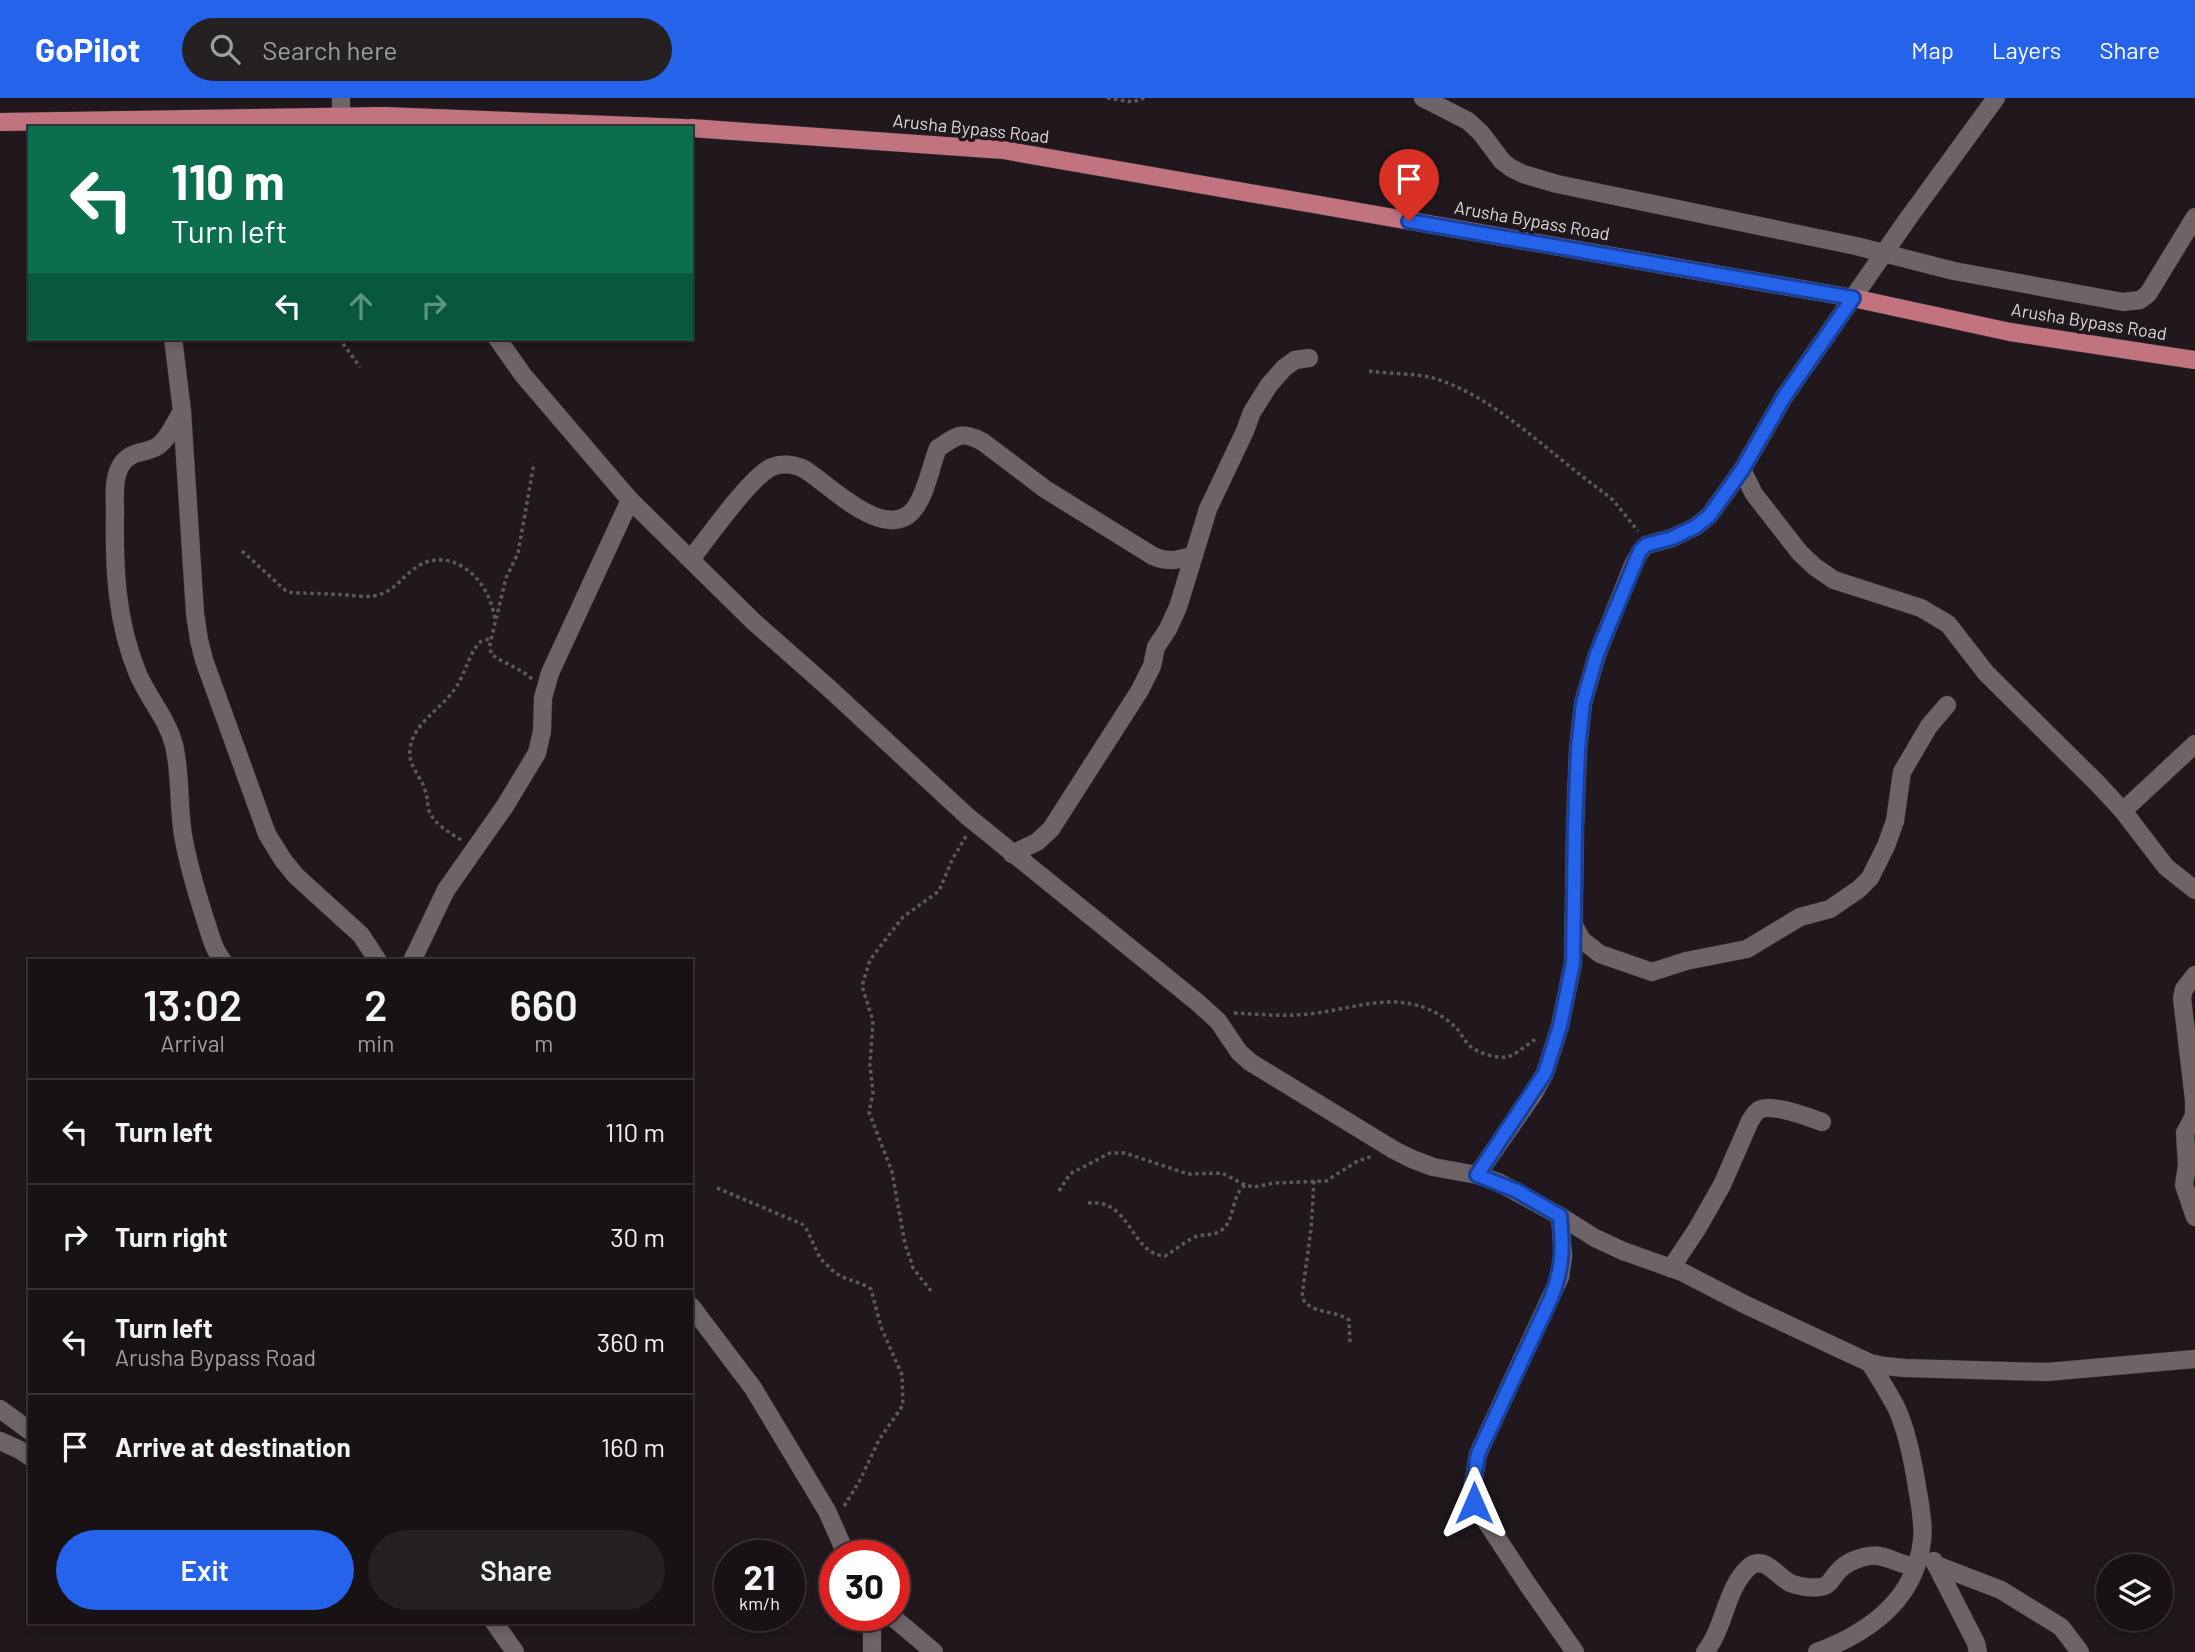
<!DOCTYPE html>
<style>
:root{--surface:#181215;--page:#252022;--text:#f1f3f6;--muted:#9f9ea0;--line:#363234;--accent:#2563eb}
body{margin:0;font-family:Barlow,sans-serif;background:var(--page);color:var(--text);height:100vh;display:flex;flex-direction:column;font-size:26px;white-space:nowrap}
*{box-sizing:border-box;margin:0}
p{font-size:23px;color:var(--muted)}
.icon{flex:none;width:38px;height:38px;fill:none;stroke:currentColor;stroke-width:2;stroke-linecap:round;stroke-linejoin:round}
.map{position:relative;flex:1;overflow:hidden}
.drawer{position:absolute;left:28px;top:861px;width:665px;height:665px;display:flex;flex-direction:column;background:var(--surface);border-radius:0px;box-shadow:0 4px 10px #0003,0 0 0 2px var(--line)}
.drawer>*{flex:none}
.hud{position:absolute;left:28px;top:28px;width:665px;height:214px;border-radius:0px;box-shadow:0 4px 10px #0003,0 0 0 2px var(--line);background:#0b6e4f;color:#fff;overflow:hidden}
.tools{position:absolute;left:2096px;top:1456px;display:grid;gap:14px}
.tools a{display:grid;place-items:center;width:77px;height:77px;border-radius:50%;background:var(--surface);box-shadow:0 4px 10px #0003,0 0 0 2px var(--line);font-size:35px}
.speed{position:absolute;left:714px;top:1442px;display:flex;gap:14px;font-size:35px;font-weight:700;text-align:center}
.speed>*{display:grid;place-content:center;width:91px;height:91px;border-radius:50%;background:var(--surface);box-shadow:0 4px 10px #0003,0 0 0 2px var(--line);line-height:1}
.speed small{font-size:18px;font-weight:400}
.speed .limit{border:10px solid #d22;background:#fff;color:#111}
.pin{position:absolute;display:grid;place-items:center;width:60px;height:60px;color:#fff;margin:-72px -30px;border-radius:50% 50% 50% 0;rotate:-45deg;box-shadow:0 0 7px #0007}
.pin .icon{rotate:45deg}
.me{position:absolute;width:77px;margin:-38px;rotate:0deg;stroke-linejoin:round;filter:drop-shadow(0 0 5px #0008)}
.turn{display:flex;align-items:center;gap:24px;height:147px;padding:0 28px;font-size:32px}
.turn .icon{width:91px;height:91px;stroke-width:2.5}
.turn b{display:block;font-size:49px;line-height:60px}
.lanes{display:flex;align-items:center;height:66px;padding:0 28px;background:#0003;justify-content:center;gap:35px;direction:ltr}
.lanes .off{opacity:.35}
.eta{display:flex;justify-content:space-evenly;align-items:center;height:119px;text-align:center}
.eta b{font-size:42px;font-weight:600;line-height:49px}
.button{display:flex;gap:14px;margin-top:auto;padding:14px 28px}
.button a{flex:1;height:80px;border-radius:42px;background:var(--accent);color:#fff;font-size:28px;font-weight:600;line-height:80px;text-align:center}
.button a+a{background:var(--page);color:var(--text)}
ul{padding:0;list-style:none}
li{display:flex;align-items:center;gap:21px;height:105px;padding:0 28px;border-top:2px solid var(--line)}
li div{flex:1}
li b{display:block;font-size:26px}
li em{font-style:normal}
header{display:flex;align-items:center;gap:42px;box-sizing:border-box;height:98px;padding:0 35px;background:var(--accent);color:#fff}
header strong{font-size:33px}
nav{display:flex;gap:38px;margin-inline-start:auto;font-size:24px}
.search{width:490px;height:63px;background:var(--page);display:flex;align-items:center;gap:18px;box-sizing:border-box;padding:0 24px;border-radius:38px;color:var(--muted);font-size:26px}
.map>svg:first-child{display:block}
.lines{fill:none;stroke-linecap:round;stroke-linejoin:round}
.minor-casing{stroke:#393335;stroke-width:19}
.major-casing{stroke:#393335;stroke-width:19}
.path{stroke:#5f585b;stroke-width:3.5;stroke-dasharray:3.5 3.5;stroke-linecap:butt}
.minor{stroke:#6e6468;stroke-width:18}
.major{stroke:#c17480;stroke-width:18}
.route-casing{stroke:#184099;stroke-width:18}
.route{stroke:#2563eb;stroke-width:12}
.labels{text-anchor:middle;stroke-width:7;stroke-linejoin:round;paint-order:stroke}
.street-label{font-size:18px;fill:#ded8da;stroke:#20181c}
</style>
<header>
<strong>GoPilot</strong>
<div class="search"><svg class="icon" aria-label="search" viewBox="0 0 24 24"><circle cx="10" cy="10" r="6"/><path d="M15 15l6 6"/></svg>Search here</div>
<nav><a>Map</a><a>Layers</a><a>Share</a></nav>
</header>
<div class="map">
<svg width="2195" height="1554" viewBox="0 0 2195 1554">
<rect width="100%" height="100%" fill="#20181c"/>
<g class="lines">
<g class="minor-casing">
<g id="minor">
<path d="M341,0V18L345,30"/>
<path d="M1423,0L1468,23L1481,35L1502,63L1511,70L1523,76L1557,86L1856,148L1954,173L2123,204L2140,202L2148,196L2195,119"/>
<path d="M173,240L182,313L195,515L199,542L204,562L267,736L283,762L296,778L361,837L378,863"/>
<path d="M497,240L523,277L630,402L754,524L831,592L967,718L1197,904L1218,923L1239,954L1250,964L1394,1052L1412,1061L1433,1069L1477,1077L1498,1084L1560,1118L1595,1140L1623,1153L1682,1174L1746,1207L1870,1265L1884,1268L1905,1270L2047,1274L2195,1261"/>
<path d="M182,313C175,324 169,340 158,348C144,357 128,351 119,371C113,384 115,401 115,414C114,469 116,524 138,576C148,600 167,620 174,647C181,676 178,707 183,737C188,766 197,796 206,824C211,838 213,851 223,863"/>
<path d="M1742,372L1754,396L1800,455L1815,469L1834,482L1921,510L1948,526L1986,575L2098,686L2123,713L2166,769L2195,792"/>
<path d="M691,461C707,441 751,378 772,369C782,365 794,366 804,371C828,385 887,448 915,410C927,393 930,370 938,350C957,338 961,332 983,344L1045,391L1153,458C1169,465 1178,462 1194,457"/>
<path d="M2123,713L2195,646"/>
<path d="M1012,756L1037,744L1051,731L1140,592L1152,568L1156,549L1168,531L1178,509L1208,411L1245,333L1252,314L1269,287L1284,270L1295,262L1309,260"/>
<path d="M1574,828L1582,842L1600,856L1652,874L1686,863L1747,851L1800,819L1830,811L1859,791L1870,780L1886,748L1895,723L1902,674L1929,628L1947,607"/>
<path d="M412,863L446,792L505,708L537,655L542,633L543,600L550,575L630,402"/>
<path d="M2195,877L2184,891L2182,900L2194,1002V1018L2185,1035L2187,1068L2184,1087L2195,1119"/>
<path d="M1477,1077L1534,995L1545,975L1560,928L1573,865L1575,729L1578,652L1583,605L1597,557L1633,467L1640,454L1646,447L1672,440L1695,429L1709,418L1742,372L1784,299L1907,122L1996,0"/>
<path d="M1560,1118L1563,1158L1560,1179L1478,1356L1472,1392L1474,1405L1530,1490L1575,1554"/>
<path d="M1671,1170L1697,1131L1722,1087L1750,1023C1753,1019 1755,1013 1761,1011C1773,1006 1809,1019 1822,1024"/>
<path d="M691,1208L753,1290L827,1413L847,1458"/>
<path d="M0,1311L30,1333"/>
<path d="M0,1343L20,1352L30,1359"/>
<path d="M1934,1463L1976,1545L1978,1554"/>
<path d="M1936,1467L2001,1492L2061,1529L2080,1554"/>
<path d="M872,1517V1554"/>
<path d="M890,1517L934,1554"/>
<path d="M494,1524L515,1554"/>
<path d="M1705,1554C1725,1530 1725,1491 1749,1469C1764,1456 1778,1479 1790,1485C1795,1487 1800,1488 1806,1489C1836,1492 1827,1480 1844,1468C1850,1463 1862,1459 1869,1458C1886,1455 1899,1468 1915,1468"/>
<path d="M1817,1554C1868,1535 1915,1502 1922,1443C1924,1426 1920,1406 1917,1389C1913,1363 1908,1336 1897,1311C1889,1295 1879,1280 1870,1265"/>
</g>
</g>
<g class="major-casing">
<g id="major">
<path d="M0,24L385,18L685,30"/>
<path d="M691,30L1003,52L1853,200L2010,234L2195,262"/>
</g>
</g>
<g class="path">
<path d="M1107,0L1133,4L1144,0"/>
<path d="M339,240L360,269"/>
<path d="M1369,273C1389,276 1415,275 1433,280C1493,297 1549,355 1599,391L1613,402L1638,433"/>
<path d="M242,453L286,493L293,495C311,495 329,496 347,497C356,498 366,499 374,498C395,494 401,479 418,468C447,450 480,474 490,503C493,509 494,517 495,524"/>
<path d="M532,581C519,569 504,566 491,556L490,546L506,480L518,455L534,365"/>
<path d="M461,742C449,734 435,727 429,713C427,706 428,699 425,692C421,678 408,668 410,652C412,626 440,612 454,592C464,579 467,562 476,549L480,544L491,540"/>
<path d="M1234,915C1259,916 1284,919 1309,916C1348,912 1381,897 1420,908C1430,911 1445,919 1453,927C1460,932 1463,942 1470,948C1477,955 1500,962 1510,958C1519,954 1528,946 1537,940"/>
<path d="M1314,1083L1311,1131L1302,1198C1307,1216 1336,1212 1349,1222L1350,1246"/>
<path d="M717,1090L802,1126L807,1132L820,1160L832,1172L840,1178L864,1187L871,1191L881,1229L902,1277L903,1307L879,1342L859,1384L843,1410"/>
<path d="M1059,1093L1070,1076L1110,1055H1125L1188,1076L1222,1075L1245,1087L1254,1089L1274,1085L1326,1083L1356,1064L1372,1058"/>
<path d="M1088,1105C1131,1100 1130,1156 1165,1158C1174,1153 1183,1145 1193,1140C1202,1135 1214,1139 1223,1131C1235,1121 1231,1098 1245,1087"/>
<path d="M931,1193L913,1170L910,1160L905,1146L892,1074L869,1014L873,995L870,967L873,923L862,888L870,862L895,829L903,819L939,793L952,762L966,738"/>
</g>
<use href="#minor" class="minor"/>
<use href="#major" class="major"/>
</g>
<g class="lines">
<g class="route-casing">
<path id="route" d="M1409,123L1853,200L1784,299L1742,372L1709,418L1695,429L1672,440L1646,447L1640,453L1597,556L1583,605L1578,652L1575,729L1573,865L1560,928L1545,975L1477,1077L1517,1093L1560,1118C1563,1150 1563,1170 1551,1200L1478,1356L1472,1392L1474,1405"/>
</g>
<use href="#route" class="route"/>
</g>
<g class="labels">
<g class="street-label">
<text transform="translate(971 31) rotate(6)" y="6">Arusha Bypass Road</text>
<text transform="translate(1532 123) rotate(10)" y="6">Arusha Bypass Road</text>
<text transform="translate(2089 224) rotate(9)" y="6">Arusha Bypass Road</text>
</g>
</g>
</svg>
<div class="tools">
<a><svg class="icon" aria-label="layers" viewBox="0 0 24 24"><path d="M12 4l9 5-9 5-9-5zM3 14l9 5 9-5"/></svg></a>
</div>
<div class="speed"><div>21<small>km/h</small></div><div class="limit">30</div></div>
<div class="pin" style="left:1409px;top:123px;background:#d93025"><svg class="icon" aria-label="arrive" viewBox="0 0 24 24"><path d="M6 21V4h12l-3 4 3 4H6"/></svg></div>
<svg class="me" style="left:1474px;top:1405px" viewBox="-20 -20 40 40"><path d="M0-17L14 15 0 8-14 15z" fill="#2563eb" stroke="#fff" stroke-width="4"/></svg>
<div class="hud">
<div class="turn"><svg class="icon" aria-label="left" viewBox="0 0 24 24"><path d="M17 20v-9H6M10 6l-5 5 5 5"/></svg><div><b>110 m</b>Turn left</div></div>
<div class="lanes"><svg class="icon" aria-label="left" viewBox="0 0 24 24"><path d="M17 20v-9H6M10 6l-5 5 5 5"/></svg><svg class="icon off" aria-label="ahead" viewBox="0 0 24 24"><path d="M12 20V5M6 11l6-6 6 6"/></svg><svg class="icon off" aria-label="right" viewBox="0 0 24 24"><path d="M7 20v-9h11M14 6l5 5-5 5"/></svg></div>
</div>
<section class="drawer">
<div class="eta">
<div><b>13:02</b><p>Arrival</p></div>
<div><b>2</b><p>min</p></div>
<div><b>660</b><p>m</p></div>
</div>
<ul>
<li><svg class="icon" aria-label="left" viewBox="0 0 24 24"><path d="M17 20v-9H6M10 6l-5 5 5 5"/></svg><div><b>Turn left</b></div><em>110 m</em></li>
<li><svg class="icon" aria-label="right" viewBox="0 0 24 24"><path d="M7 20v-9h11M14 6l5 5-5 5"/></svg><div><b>Turn right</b></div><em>30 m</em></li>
<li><svg class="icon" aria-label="left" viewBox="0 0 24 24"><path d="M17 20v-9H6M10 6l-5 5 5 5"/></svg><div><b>Turn left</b><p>Arusha Bypass Road</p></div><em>360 m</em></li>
<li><svg class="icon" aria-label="arrive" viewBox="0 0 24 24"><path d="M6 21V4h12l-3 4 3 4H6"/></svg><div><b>Arrive at destination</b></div><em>160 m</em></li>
</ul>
<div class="button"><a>Exit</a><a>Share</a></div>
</section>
</div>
